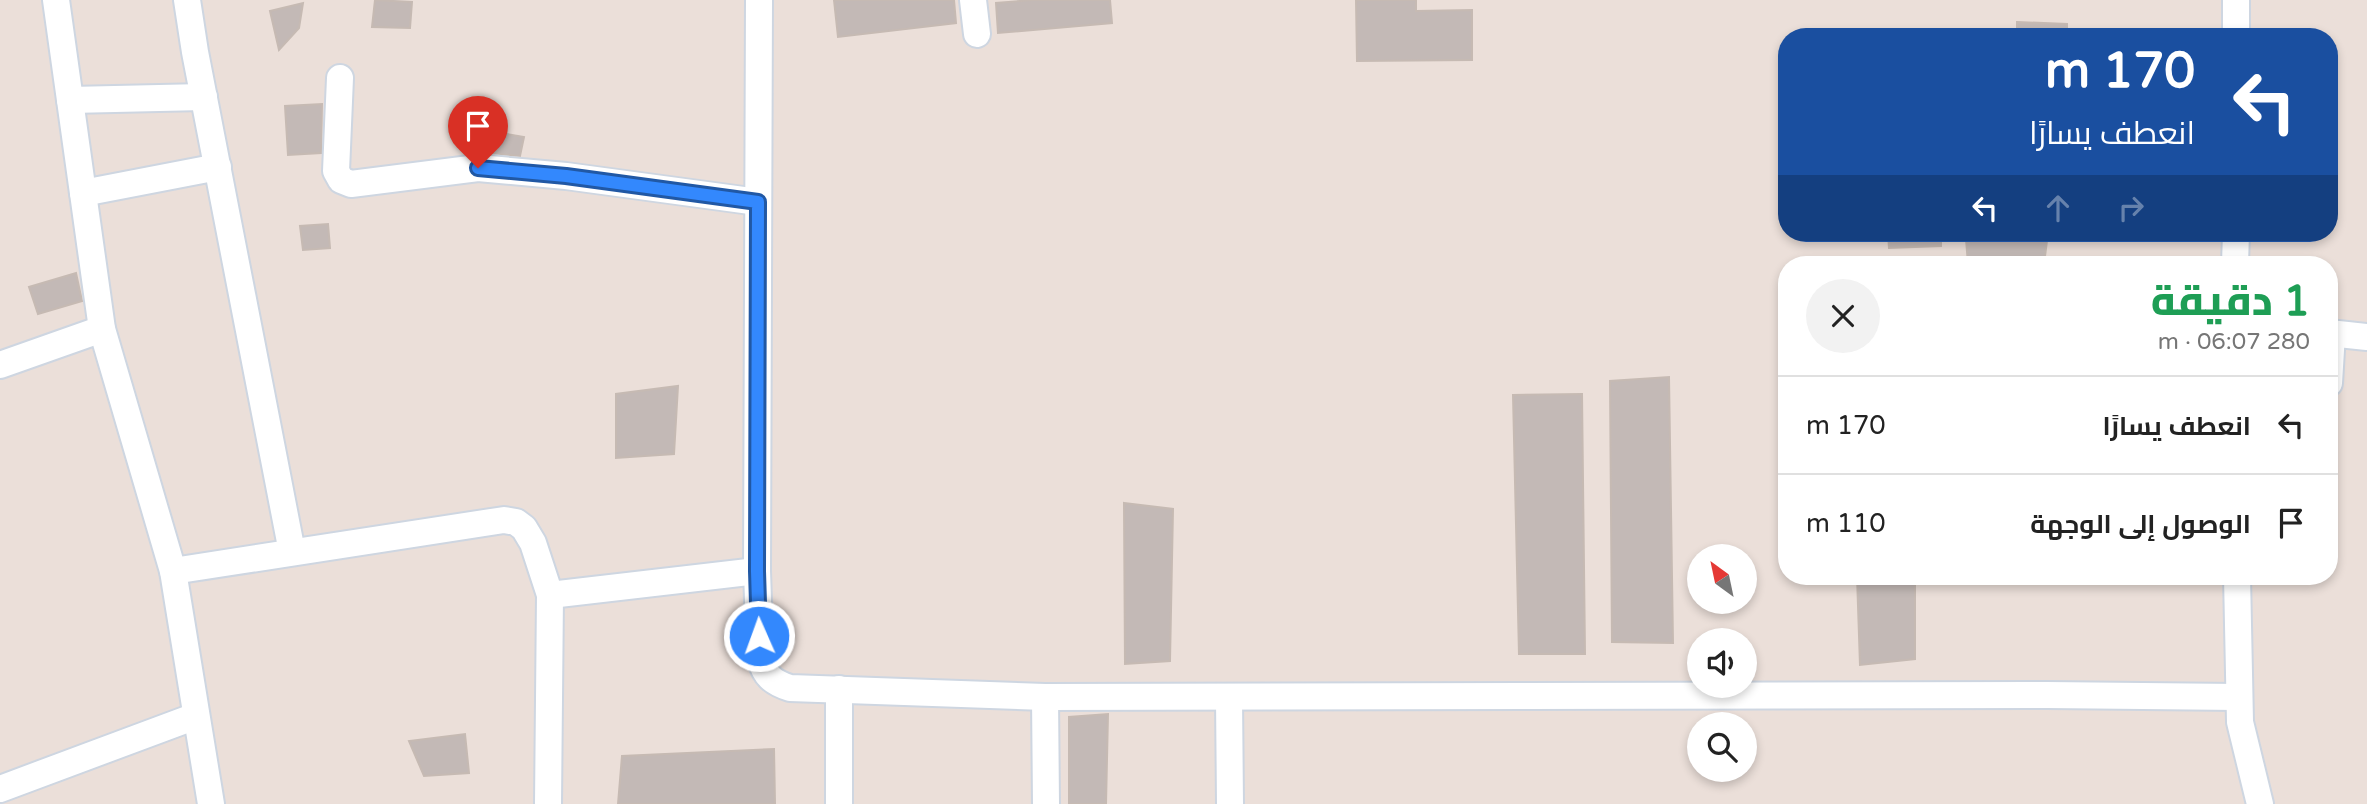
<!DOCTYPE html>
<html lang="ar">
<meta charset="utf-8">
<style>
:root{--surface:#fff;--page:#f2f2f2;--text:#222;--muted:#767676;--line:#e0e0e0}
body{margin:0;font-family:"Varela Round",Cairo,sans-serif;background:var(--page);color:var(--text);direction:rtl;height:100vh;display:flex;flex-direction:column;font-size:26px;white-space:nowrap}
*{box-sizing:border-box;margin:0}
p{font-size:23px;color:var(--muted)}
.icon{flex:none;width:38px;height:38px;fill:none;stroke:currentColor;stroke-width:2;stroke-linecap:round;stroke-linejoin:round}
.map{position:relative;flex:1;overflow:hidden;direction:ltr}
.side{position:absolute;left:1778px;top:256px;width:560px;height:329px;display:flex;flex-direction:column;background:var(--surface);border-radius:28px;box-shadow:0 4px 10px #0003;direction:rtl}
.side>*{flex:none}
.guide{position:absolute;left:1778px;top:28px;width:560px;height:214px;border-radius:28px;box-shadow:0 4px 10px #0003;direction:rtl;background:#1a4fa0;color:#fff;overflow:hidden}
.needle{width:46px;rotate:327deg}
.buttons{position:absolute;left:1687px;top:544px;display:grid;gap:14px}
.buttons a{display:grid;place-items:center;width:70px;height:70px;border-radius:50%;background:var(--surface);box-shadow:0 4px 10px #0003;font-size:35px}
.pin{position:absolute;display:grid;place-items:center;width:60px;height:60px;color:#fff;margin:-72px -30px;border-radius:50% 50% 50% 0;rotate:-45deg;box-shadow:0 0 7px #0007}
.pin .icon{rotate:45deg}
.me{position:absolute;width:77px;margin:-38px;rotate:358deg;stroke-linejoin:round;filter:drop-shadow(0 0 5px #0008)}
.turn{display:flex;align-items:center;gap:24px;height:147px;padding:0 28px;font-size:32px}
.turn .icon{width:91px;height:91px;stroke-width:2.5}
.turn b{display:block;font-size:49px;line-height:60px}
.lanes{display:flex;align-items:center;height:66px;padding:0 28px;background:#0003;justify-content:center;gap:35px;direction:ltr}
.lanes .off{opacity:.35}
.round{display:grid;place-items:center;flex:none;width:74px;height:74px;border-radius:37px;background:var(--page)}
.head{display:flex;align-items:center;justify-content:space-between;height:119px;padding:0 28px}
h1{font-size:42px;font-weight:800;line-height:52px;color:#1e9e55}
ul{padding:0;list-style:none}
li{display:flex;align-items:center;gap:21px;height:98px;padding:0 28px;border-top:2px solid var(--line)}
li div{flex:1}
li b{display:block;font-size:26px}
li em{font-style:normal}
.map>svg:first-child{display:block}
.building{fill:#c3b9b6;stroke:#c6bab3;stroke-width:2}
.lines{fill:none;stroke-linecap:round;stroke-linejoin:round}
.minor-casing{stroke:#ced6e1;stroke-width:30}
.minor{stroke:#fff;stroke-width:26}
.route-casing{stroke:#2158a4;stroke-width:18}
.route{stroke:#3388fd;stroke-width:12}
</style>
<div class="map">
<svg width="2367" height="804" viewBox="0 0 2367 804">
<rect width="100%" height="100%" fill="#ebdfd9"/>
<g class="building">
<path d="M375,0L412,2L410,28L372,27Z"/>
<path d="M834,0H954L956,23L838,37Z"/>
<path d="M1032,0H1110L1112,23L998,33L996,3Z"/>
<path d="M1356,0H1416V11L1472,10V60L1357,61Z"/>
<path d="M303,3L299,28L279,50L270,11Z"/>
<path d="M2017,22L2067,24V37H2017Z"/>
<path d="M322,104L321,153L288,155L285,106Z"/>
<path d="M495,132L524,137L520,156L492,153Z"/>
<path d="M328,224L330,248L303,250L300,226Z"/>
<path d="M1888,233H1941V246L1889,248Z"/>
<path d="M1997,233H2048L2044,264L1998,259L1997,264H1968L1966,239Z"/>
<path d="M76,273L82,301L38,314L29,287Z"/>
<path d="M1669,377L1673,643L1612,642L1610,381Z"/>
<path d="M678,386L674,454L616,458V394Z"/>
<path d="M1582,394L1585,654H1519L1513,395Z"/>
<path d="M1124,503L1173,509L1170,661L1125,664Z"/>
<path d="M1857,576H1915V659L1860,665Z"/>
<path d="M1108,714L1106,804H1069V717Z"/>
<path d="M465,734L469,773L424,776L409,741Z"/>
<path d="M774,749L775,804H618L622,756Z"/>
</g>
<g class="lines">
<g class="minor-casing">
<g id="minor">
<path d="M56,0L102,329L173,571L211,804"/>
<path d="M187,0L195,52L292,552"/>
<path d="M759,0L757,571L760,658C765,676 772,682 790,688L1045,697L2047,695L2238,697"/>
<path d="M973,0L977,34"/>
<path d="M2236,0V37"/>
<path d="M340,78L336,171L341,180L351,184L478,168L566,176L758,202"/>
<path d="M70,100L204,97"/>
<path d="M83,193L218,167"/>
<path d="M2235,264L2236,233"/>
<path d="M2329,333L2367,337"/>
<path d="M0,365L102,329"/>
<path d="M2329,383L2332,333"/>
<path d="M173,571L504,520L516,522L524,528L533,543L550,595L548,804"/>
<path d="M2237,576L2240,722L2260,804"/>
<path d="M550,595L757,571"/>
<path d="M839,689V804"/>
<path d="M1045,697L1046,804"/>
<path d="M1229,698L1230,804"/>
<path d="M0,789L196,716"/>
</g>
</g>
<use href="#minor" class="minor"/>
</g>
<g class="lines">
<g class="route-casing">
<path id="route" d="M478,168L566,176L758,202L757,571L759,636"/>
</g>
<use href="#route" class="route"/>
</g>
</svg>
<div class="buttons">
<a><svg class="needle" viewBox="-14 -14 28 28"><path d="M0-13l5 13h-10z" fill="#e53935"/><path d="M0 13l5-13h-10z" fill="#767676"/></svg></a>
<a><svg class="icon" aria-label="sound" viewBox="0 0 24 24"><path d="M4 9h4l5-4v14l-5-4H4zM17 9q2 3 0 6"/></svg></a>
<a><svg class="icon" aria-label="search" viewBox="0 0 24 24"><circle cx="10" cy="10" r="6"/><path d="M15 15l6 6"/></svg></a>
</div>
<div class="pin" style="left:478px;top:168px;background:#d93025"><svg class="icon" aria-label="arrive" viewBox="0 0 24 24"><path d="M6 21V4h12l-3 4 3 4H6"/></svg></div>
<svg class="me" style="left:759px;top:636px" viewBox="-20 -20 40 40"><circle r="17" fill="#3388fd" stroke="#fff" stroke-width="3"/><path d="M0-11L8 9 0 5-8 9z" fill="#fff"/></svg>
<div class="guide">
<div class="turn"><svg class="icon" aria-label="left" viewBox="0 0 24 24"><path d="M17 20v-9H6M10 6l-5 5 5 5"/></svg><div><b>170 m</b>انعطف يسارًا</div></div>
<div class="lanes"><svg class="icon" aria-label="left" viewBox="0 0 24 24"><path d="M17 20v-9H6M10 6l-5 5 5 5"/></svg><svg class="icon off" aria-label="ahead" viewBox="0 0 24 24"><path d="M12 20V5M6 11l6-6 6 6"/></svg><svg class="icon off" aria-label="right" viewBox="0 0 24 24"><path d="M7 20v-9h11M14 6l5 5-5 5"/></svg></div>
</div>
<section class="side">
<div class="head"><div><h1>1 دقيقة</h1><p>280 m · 06:07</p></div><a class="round"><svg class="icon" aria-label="close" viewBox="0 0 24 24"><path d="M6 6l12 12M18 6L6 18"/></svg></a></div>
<ul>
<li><svg class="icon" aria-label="left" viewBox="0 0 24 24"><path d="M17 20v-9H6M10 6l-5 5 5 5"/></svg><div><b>انعطف يسارًا</b></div><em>170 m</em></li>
<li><svg class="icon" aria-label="arrive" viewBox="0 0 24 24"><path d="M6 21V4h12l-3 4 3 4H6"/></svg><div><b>الوصول إلى الوجهة</b></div><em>110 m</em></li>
</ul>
</section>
</div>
